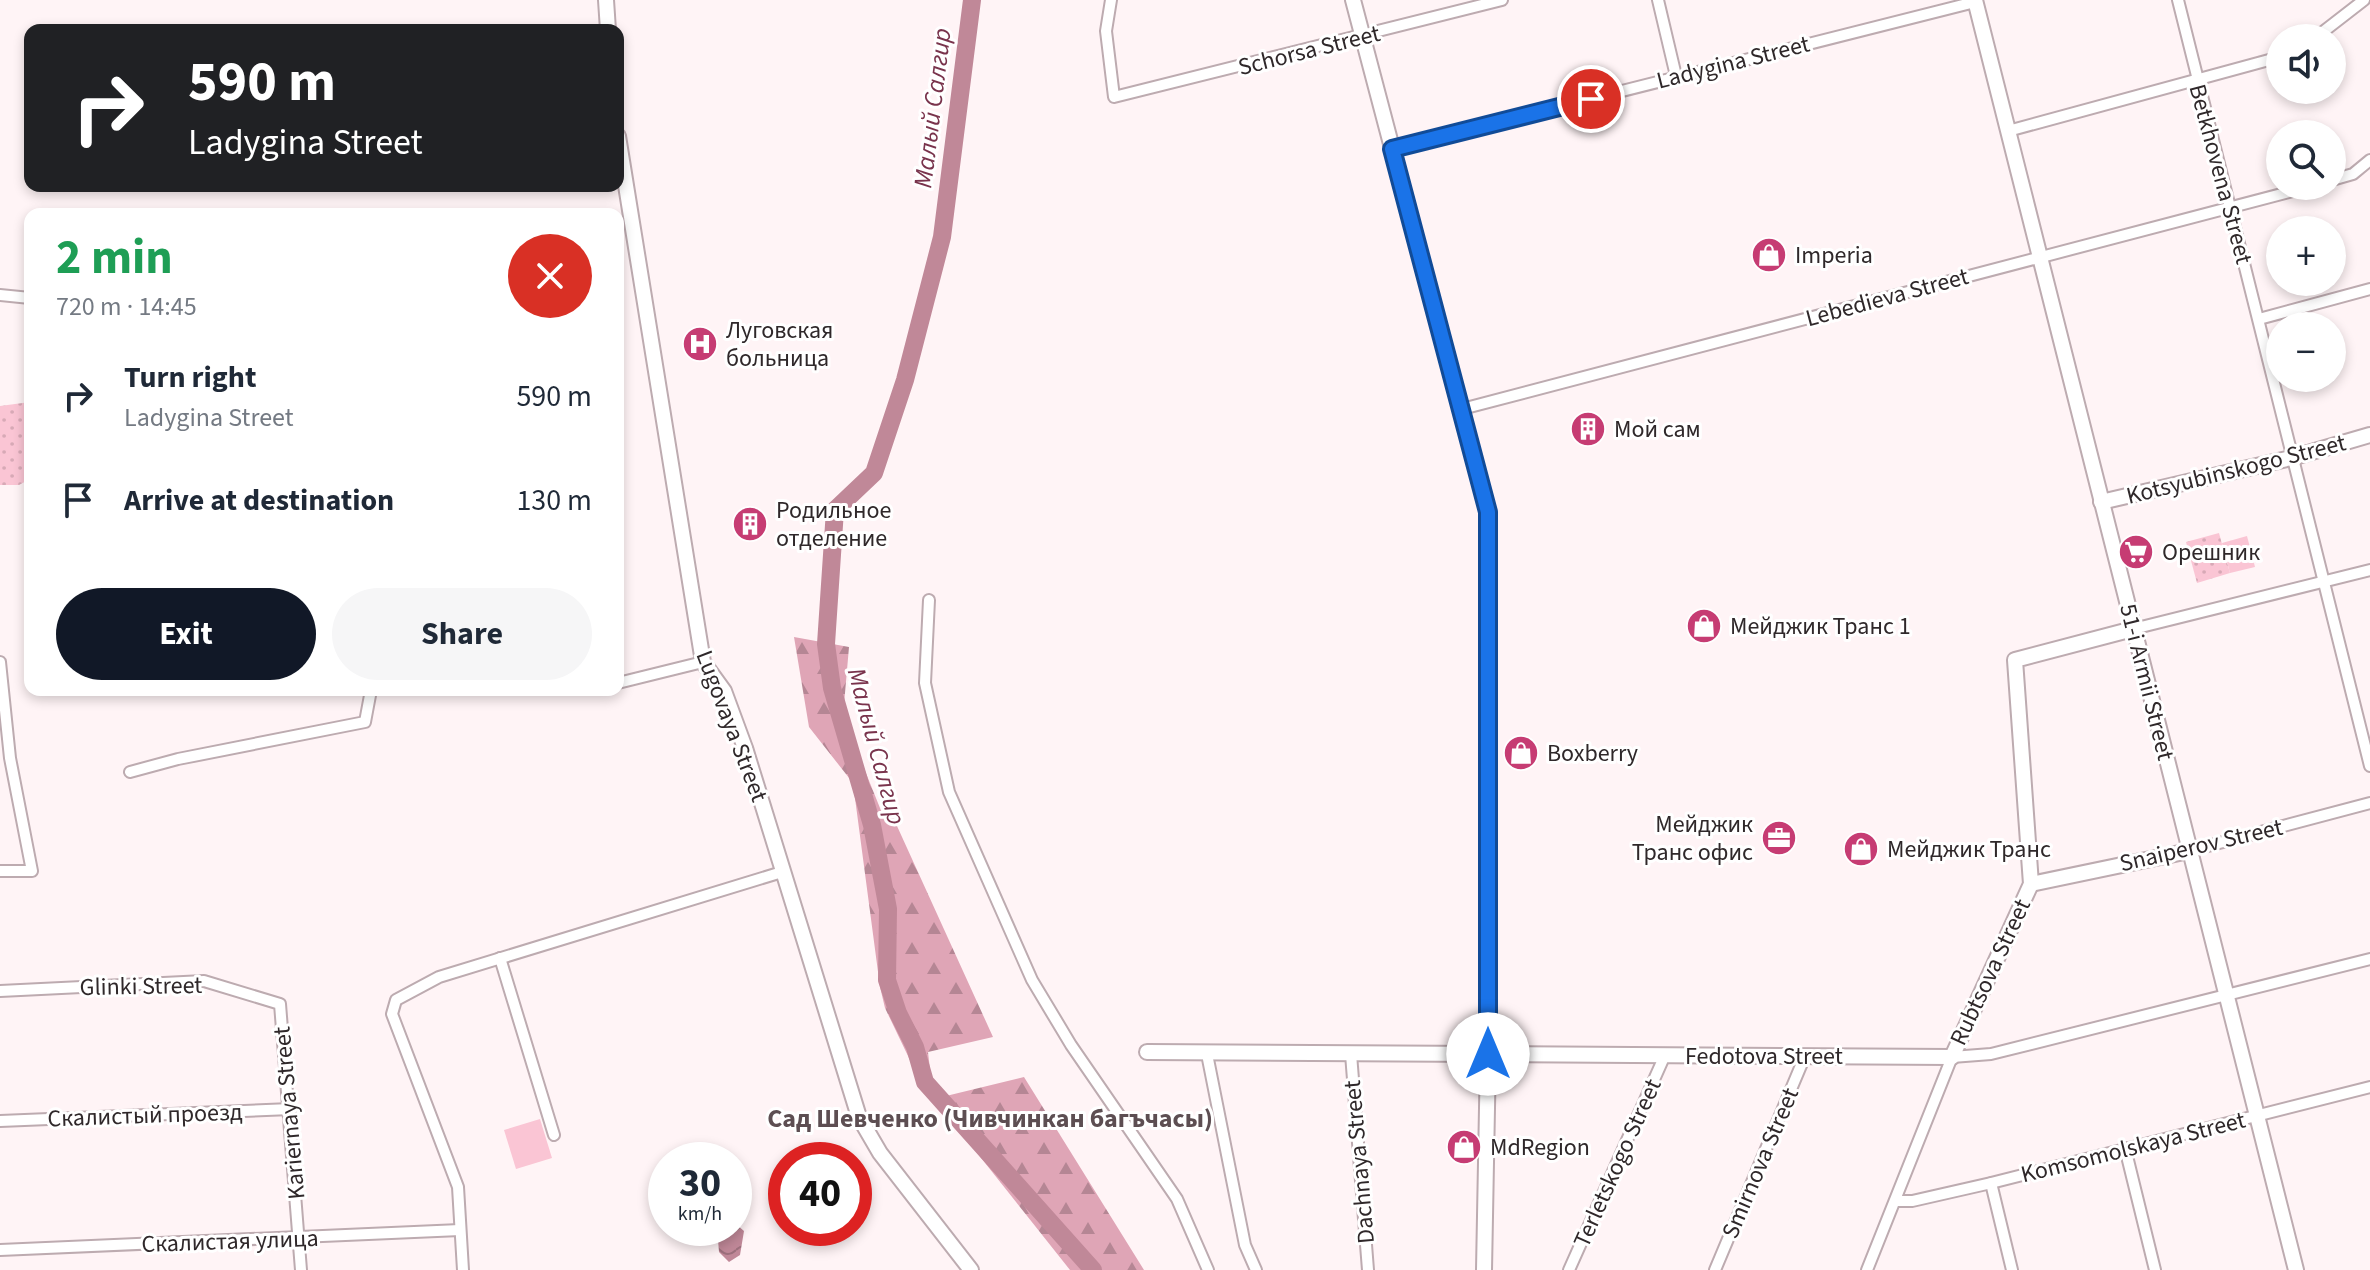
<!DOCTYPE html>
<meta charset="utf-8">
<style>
:root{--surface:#fff;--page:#f6f6f7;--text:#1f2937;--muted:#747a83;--accent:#111827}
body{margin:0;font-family:"Source Sans 3",sans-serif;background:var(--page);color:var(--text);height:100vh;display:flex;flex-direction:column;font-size:30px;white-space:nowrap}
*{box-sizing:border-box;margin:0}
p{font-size:26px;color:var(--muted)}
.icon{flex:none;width:44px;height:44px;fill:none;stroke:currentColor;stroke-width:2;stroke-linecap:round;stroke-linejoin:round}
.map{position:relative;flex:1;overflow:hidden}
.side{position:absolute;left:24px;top:208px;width:600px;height:488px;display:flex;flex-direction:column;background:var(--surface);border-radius:16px;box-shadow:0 4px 12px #0003}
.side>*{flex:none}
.banner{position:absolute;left:24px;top:24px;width:600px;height:168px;border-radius:16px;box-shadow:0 4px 12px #0003;background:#202124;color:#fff;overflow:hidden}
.tools{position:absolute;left:2266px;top:24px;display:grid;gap:16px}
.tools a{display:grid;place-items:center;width:80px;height:80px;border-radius:50%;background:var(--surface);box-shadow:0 4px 12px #0003;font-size:40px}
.speed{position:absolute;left:648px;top:1142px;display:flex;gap:16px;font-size:40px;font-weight:700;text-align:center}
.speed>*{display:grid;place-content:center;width:104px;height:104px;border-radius:50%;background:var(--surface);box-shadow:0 4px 12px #0003;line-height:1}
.speed small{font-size:20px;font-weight:400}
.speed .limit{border:12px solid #d22;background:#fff;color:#111}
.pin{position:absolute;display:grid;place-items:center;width:68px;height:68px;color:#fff;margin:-34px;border:4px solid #fff;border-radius:50%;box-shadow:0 2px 8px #0007}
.me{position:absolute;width:88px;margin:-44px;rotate:0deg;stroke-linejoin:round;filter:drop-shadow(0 0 6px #0008)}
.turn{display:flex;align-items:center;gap:28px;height:168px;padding:0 32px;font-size:36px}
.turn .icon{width:104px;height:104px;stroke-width:2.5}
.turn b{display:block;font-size:56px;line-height:68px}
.round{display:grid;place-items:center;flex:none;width:84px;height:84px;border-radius:42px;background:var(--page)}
.summary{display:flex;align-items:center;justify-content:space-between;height:136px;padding:0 32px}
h1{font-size:48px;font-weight:700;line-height:60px;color:#1e9e55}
.cta{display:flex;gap:16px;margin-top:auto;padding:16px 32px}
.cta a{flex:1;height:92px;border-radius:48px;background:var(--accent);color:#fff;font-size:32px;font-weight:700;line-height:92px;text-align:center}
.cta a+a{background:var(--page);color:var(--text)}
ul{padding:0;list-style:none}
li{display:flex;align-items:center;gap:24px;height:104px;padding:0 32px}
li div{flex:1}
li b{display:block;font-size:30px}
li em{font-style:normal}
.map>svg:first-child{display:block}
.forest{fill:url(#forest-firs)}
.park{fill:url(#park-dots)}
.garden{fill:#fac5d4}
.water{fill:url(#water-waves)}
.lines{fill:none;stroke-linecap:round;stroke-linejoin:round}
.river{stroke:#c08898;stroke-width:18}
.street-casing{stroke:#bdabb0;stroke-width:14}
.secondary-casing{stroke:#bdabb0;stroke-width:18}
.street{stroke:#fff;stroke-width:10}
.secondary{stroke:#fff;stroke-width:14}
.route-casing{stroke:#114b97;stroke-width:20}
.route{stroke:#1a73e8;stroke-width:14}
.labels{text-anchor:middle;stroke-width:6;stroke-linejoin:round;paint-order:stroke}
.street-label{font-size:24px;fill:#2f282a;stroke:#fff}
.poi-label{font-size:24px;fill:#2f282a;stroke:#fff;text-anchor:start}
.water-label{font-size:26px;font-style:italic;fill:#79334c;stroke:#fff}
.neighbourhood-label{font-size:26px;font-weight:bold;fill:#5d4e52;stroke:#fff}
</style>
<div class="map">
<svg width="2370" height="1270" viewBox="0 0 2370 1270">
<defs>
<pattern id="forest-firs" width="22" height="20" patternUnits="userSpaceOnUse" patternTransform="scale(2)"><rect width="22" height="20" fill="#dfa5b6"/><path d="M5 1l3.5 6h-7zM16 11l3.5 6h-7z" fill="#b58694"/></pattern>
<pattern id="park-dots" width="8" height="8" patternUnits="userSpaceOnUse" patternTransform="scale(2)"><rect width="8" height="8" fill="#fac5d4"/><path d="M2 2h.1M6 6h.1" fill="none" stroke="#d7a9b6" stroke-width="1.8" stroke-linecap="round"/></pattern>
<pattern id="water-waves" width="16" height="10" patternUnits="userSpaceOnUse" patternTransform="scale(2)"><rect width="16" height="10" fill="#c08898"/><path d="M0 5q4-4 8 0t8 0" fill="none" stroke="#9c6f7c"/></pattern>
</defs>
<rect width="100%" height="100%" fill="#fff4f6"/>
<path class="forest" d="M794,637L849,647L843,716L884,818L892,815L993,1037L928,1052L931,1078L946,1096L1024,1077L1144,1270H1070L920,1081L885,1008L880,987L853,783L809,727Z"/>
<g class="park">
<path d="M30,402L27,455L30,479L19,485H0V406Z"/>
<path d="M2219,533L2230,573L2197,583L2186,542Z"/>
</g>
<g class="garden">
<path d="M2247,536L2255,567L2230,573L2222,543Z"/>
<path d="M540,1119L552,1158L516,1169L504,1130Z"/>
</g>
<path class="water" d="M737,1225L744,1231L740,1255L729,1262L719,1252L717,1228L723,1232Z"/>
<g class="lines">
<path class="river" d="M972,0L942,237L905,380L874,473L835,510L826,644L832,688L872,825L888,909L887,980L898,1013L915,1047L925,1082L1093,1270"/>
<g class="street-casing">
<g id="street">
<path d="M1111,0L1106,31L1114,97L1502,0"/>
<path d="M1658,0L1676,76"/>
<path d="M2178,0L2370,766"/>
<path d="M2315,38L2364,0"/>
<path d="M2008,131L2280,57"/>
<path d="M1392,149L1975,2"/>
<path d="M2332,180L2353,174L2370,160"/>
<path d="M0,295L30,298"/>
<path d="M2259,319L2370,289"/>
<path d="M1462,409L2312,186"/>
<path d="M929,600L925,683L949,792L1032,980L1071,1045L1177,1199L1208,1270"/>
<path d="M2133,629L2370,570"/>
<path d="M0,662L10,758L32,871H0"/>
<path d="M618,683L703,662"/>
<path d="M130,772L178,759L365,722L371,690"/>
<path d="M2189,851L2370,803"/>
<path d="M500,958L554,1135"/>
<path d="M0,991L204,981L280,1004L301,1270"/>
<path d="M1207,1054L1245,1245L1256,1270"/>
<path d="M1351,1054L1368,1270"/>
<path d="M0,1121L291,1109"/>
<path d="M2125,1148L2155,1270"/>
<path d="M1991,1183L2012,1270"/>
<path d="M1896,1201H1912L1991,1183L2370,1087"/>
<path d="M0,1250L460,1230"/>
<path d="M463,1270L458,1187L392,1014L396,1000L439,977L782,872"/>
<path d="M1569,1270L1665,1055"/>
<path d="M1715,1270L1805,1056"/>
<path d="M1867,1270L1952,1057L1991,1054L2370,959"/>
</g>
</g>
<g class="secondary-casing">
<g id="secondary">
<path d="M606,0L608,30"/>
<path d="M1353,0L1488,512V1054L1484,1270"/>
<path d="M1975,0L2296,1270"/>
<path d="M618,136L703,662L724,691L745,748L859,1117L880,1153L971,1270"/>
<path d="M2101,502L2291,458L2370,435"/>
<path d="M2031,884L2189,851"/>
<path d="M1147,1052L1952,1057L2031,884L2015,660L2133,629"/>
</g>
</g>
<use href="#street" class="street"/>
<use href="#secondary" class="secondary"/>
</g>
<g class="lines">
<g class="route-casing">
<path id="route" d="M1488,1054V512L1392,149L1591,99"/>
</g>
<use href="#route" class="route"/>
</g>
<defs>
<g id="shop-disc" transform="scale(1.8)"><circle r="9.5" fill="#c63c73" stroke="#fff"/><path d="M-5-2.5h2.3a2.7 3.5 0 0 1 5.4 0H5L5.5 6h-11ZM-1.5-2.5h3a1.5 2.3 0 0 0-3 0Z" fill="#fff"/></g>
<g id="hospital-disc" transform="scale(1.8)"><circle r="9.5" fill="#c63c73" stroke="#fff"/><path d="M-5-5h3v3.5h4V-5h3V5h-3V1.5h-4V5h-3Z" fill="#fff"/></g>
<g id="building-disc" transform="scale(1.8)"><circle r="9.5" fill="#c63c73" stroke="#fff"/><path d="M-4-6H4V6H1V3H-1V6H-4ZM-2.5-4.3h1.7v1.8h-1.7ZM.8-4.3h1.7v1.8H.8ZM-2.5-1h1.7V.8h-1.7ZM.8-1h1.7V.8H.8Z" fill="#fff"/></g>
<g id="supermarket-disc" transform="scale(1.8)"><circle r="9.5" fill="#c63c73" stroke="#fff"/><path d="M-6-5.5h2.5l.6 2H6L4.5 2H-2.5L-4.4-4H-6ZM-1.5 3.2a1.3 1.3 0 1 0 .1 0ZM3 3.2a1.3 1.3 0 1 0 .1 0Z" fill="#fff"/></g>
<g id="office-disc" transform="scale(1.8)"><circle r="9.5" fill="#c63c73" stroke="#fff"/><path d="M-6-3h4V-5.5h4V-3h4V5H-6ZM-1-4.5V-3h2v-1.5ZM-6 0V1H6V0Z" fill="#fff"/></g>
</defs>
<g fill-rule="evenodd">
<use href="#shop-disc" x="1769" y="255"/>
<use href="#hospital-disc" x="700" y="344"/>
<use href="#building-disc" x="1588" y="429"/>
<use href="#building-disc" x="750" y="524"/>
<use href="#supermarket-disc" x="2136" y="552"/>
<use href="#shop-disc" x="1704" y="626"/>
<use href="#shop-disc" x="1521" y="753"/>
<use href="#office-disc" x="1779" y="838"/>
<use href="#shop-disc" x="1861" y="849"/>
<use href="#shop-disc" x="1464" y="1147"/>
</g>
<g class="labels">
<g class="street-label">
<text transform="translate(1309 50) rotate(-14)" y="8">Schorsa Street</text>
<text transform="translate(1733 62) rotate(-14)" y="8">Ladygina Street</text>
<text transform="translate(2221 174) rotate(75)" y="8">Betkhovena Street</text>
<text transform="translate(1887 297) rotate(-15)" y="8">Lebedieva Street</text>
<text transform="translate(2236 469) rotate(-14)" y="8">Kotsyubinskogo Street</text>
<text transform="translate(2147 682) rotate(76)" y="8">51-i Armii Street</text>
<text transform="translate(732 726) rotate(69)" y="8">Lugovaya Street</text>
<text transform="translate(2201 845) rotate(-13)" y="8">Snaiperov Street</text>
<text transform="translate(1990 972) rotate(-65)" y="8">Rubtsova Street</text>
<text transform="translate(141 986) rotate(-1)" y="8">Glinki Street</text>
<text x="1764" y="1064">Fedotova Street</text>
<text transform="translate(289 1113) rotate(-95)" y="8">Kariernaya Street</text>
<text transform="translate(145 1115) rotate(-2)" y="8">Скалистый проезд</text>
<text transform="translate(2133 1147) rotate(-14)" y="8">Komsomolskaya Street</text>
<text transform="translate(1359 1162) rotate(-95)" y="8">Dachnaya Street</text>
<text transform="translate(1617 1163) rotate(-66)" y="8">Terletskogo Street</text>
<text transform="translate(1760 1163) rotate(-67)" y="8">Smirnova Street</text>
<text transform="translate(230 1241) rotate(-2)" y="8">Скалистая улица</text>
</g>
<g class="poi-label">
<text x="1795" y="263">Imperia</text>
<text x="726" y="338">Луговская<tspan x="726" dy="28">больница</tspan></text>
<text x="1614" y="437">Мой сам</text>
<text x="776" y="518">Родильное<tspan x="776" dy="28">отделение</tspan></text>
<text x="2162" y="560">Орешник</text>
<text x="1730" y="634">Мейджик Транс 1</text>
<text x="1547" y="761">Boxberry</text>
<text x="1753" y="832" text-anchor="end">Мейджик<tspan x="1753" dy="28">Транс офис</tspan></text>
<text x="1887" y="857">Мейджик Транс</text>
<text x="1490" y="1155">MdRegion</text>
</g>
<g class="water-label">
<text transform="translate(932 108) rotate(-83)" y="9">Малый Салгир</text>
<text transform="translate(877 746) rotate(75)" y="9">Малый Салгир</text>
</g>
<g class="neighbourhood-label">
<text x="990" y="1127">Сад Шевченко (Чивчинкан багъчасы)</text>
</g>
</g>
</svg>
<div class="tools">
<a><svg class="icon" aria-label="sound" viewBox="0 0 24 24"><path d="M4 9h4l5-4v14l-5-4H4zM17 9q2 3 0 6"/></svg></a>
<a><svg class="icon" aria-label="search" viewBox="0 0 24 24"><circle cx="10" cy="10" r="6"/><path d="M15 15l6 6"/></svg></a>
<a>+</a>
<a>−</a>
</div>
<div class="speed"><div>30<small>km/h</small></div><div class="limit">40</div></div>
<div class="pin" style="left:1591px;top:99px;background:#d93025"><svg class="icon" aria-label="arrive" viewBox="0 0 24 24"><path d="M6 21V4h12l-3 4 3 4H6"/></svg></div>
<svg class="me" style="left:1488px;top:1054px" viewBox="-20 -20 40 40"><circle r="19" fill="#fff"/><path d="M0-13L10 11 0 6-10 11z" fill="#1a73e8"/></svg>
<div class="banner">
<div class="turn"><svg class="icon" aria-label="right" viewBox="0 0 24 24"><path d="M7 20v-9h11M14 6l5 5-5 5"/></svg><div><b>590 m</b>Ladygina Street</div></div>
</div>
<section class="side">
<div class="summary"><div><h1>2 min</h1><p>720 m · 14:45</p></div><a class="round" style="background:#d93025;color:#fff"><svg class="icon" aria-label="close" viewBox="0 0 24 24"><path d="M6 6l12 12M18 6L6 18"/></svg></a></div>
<ul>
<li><svg class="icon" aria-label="right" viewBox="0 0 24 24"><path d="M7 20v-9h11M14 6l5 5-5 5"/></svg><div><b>Turn right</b><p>Ladygina Street</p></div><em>590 m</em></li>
<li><svg class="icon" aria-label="arrive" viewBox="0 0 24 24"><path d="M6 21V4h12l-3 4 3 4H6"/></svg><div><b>Arrive at destination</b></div><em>130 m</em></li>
</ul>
<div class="cta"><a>Exit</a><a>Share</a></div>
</section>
</div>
